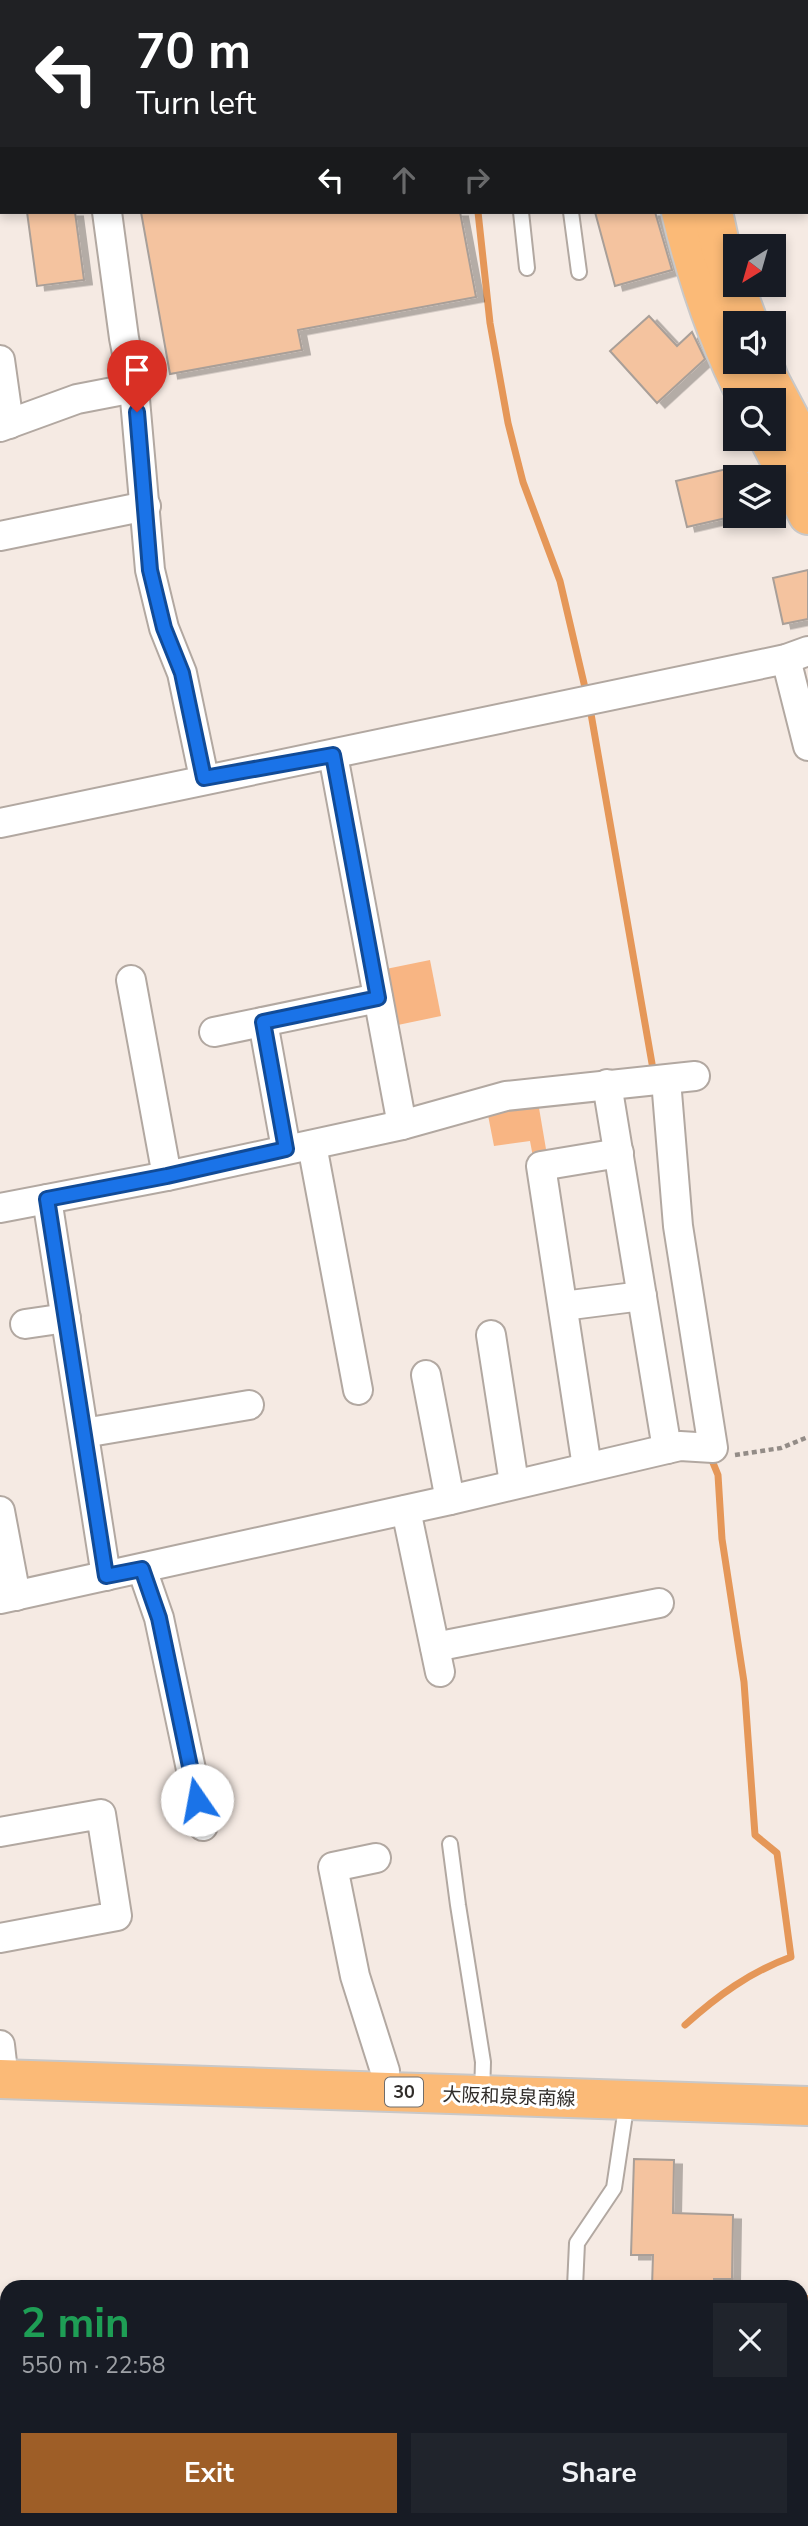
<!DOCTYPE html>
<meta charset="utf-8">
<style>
:root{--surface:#171b24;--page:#20242c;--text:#f1f3f6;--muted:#9ea1a6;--accent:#9e5e27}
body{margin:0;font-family:"Nunito Sans","Noto Sans JP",sans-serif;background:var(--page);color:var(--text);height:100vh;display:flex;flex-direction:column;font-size:26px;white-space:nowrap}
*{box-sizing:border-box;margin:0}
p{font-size:23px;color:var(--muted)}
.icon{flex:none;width:38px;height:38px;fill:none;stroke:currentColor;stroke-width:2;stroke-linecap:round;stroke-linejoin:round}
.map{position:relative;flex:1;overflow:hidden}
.details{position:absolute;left:0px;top:2280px;width:808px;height:247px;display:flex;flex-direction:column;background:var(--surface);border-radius:21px 21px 0 0;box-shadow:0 4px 10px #0003}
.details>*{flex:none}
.banner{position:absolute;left:0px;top:0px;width:808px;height:214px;box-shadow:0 4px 10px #0003;background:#202124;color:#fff;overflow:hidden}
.needle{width:46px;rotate:217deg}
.tools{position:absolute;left:723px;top:234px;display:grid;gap:14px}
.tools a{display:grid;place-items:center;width:63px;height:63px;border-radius:0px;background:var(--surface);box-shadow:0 4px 10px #0003;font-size:35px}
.pin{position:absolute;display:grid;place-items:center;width:60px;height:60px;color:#fff;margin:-72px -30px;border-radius:50% 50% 50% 0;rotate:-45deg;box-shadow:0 0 7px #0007}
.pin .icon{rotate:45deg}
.me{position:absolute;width:77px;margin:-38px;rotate:348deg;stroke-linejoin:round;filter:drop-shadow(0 0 5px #0008)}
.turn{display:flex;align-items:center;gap:24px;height:147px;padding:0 21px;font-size:32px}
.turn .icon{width:91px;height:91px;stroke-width:2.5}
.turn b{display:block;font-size:49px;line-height:60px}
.lanes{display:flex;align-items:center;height:66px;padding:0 21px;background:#0003;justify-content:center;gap:35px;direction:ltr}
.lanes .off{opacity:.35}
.round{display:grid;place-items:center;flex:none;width:74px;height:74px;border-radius:0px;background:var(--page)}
.headline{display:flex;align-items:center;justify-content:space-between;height:119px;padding:0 21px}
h1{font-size:42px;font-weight:700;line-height:52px;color:#1e9e55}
.cta{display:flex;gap:14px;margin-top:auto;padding:14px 21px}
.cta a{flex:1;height:80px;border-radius:0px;background:var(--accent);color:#fff;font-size:28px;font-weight:700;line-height:80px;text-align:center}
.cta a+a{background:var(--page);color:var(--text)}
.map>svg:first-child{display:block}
.green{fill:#f8b583}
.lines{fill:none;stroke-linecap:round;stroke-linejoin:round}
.stream{stroke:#e59758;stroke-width:7}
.river{stroke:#e59758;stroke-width:42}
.building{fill:#f4c39f;stroke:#a99f98;stroke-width:2;filter:url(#shadow)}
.service-casing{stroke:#b2a8a1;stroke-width:18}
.minor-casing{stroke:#b2a8a1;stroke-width:32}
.primary-casing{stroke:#c9c8c8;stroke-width:42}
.path{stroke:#938c87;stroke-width:4.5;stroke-dasharray:5 3.5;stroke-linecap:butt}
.service{stroke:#fff;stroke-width:14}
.minor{stroke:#fff;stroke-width:28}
.primary{stroke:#fbba77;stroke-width:38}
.route-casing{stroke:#114b97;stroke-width:18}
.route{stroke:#1a73e8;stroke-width:12}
.labels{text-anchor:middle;stroke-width:6;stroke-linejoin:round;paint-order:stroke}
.shield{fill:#fff;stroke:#6f6c6a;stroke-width:2}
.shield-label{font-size:18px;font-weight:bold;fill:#312d2a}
.street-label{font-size:19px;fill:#312d2a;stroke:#fff}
</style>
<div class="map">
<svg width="808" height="2526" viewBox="0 0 808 2526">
<defs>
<filter id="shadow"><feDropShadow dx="8" dy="4.5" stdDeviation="0" flood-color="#0004"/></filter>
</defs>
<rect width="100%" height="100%" fill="#f5eae3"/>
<g class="green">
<path d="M430,960L441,1016L393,1026L381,970Z"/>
<path d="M538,1102L547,1155L533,1157L530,1141L494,1146L487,1110Z"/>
</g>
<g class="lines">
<g class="stream">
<path d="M454,0V2"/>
<path d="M478,212L490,323L508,423L523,482L560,581L586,692"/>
<path d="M590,708L654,1075"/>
<path d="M685,2025C717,1996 750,1972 791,1957L777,1853L755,1835L744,1682L722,1539L718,1475L709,1453"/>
</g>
<g class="river">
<path d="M802,2324L808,2316"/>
<path d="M609,2526L617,2520"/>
</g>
</g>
<g class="building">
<path d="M27,212H75L84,280L37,286Z"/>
<path d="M141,212H460L476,297L298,330L302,350L170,374Z"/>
<path d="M595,212H655L672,270L615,286Z"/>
<path d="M649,316L677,346L692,332L705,359L657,403L610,351Z"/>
<path d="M735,467V516L687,527L676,481Z"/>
<path d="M808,570V619L783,624L773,578Z"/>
<path d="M634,2159L674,2160L673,2213L733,2215L732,2279H714V2287H652L653,2255H631Z"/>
</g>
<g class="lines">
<g class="service-casing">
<g id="service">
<path d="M544,0V2"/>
<path d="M0,138L1,148"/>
<path d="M521,212L527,268"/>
<path d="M571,212L579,272"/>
<path d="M450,1844L458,1905L483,2062L482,2094"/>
<path d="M575,2287L577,2243L614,2188L627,2101"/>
</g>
</g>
<g class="minor-casing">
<g id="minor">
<path d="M107,212L124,338L134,388L150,570L164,628L182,673L204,778"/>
<path d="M0,360L9,424"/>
<path d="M0,427L77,399L134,388"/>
<path d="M0,536L146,506"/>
<path d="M786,659L808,746"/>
<path d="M333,755L402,1125"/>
<path d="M0,823L786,659L808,651"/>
<path d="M131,980L167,1176"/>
<path d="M263,1022L286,1149"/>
<path d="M214,1032L378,998"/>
<path d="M607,1084L667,1449"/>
<path d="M312,1145L358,1390"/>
<path d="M47,1199L106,1576"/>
<path d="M0,1208L167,1176L402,1125L506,1096L695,1076"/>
<path d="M563,1306L642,1296"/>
<path d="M25,1324L66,1318"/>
<path d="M491,1335L514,1483"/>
<path d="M426,1375L450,1500"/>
<path d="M84,1433L249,1405"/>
<path d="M587,1467L541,1166L619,1153"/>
<path d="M406,1510L440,1672"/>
<path d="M0,1511L16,1596"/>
<path d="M142,1569L159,1618L203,1826"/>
<path d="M0,1599L450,1500L667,1449L680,1446L713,1448L678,1226L666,1080"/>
<path d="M435,1647L659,1603"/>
<path d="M0,1832L101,1814L117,1916L0,1938"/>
<path d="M376,1858L333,1867L355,1976L385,2071L384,2091"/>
<path d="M0,2045L4,2080"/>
</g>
</g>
<g class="primary-casing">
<g id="primary">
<path d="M637,0V2"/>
<path d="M675,0V2"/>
<path d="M61,2L71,0"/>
<path d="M242,2L251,0"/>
<path d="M0,13H2"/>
<path d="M0,45H2"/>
<path d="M681,212C696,275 719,343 749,401"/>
<path d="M713,212L721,249L749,324"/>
<path d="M763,362L769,379L808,453"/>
<path d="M769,439L808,515"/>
<path d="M0,2079L808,2106"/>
</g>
</g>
<path class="path" d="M735,1455L781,1448L808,1437"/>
<use href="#service" class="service"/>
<use href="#minor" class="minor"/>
<use href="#primary" class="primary"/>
</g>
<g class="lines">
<g class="route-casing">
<path id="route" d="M137,412L150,570L164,628L182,673L204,778L333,755L378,998L263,1022L286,1149L167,1176L47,1199L106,1576L142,1569L159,1618L197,1800"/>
</g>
<use href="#route" class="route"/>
</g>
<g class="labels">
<rect class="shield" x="385" y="2077.5" width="38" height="29" rx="5"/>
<g class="shield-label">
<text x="404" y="2098">30</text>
</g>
<g class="street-label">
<text transform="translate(509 2096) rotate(2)" y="7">大阪和泉泉南線</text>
</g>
</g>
</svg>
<div class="tools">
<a><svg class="needle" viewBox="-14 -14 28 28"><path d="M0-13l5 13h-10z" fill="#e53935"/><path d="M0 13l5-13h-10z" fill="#9ea1a6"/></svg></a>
<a><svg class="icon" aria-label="sound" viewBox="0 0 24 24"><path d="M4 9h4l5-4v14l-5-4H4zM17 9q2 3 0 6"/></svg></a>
<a><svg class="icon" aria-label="search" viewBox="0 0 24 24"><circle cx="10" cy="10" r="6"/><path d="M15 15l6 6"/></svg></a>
<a><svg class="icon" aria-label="layers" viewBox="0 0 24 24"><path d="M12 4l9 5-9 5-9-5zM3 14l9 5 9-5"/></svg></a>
</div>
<div class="pin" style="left:137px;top:412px;background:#d93025"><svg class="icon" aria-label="arrive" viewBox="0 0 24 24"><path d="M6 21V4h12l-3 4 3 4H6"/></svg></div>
<svg class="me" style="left:197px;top:1800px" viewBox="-20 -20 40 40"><circle r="19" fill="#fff"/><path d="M0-13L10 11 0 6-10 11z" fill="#1a73e8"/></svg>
<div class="banner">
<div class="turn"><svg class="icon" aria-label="left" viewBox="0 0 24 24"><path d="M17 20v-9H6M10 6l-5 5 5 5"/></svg><div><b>70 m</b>Turn left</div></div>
<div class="lanes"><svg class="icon" aria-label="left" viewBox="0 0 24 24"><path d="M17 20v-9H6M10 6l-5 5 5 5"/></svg><svg class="icon off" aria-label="ahead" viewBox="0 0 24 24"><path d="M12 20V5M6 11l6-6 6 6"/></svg><svg class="icon off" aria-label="right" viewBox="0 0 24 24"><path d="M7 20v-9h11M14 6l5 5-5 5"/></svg></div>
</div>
<section class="details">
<div class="headline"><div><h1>2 min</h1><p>550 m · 22:58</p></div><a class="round"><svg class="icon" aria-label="close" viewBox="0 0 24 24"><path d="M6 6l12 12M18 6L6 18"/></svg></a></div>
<div class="cta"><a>Exit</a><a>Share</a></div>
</section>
</div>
